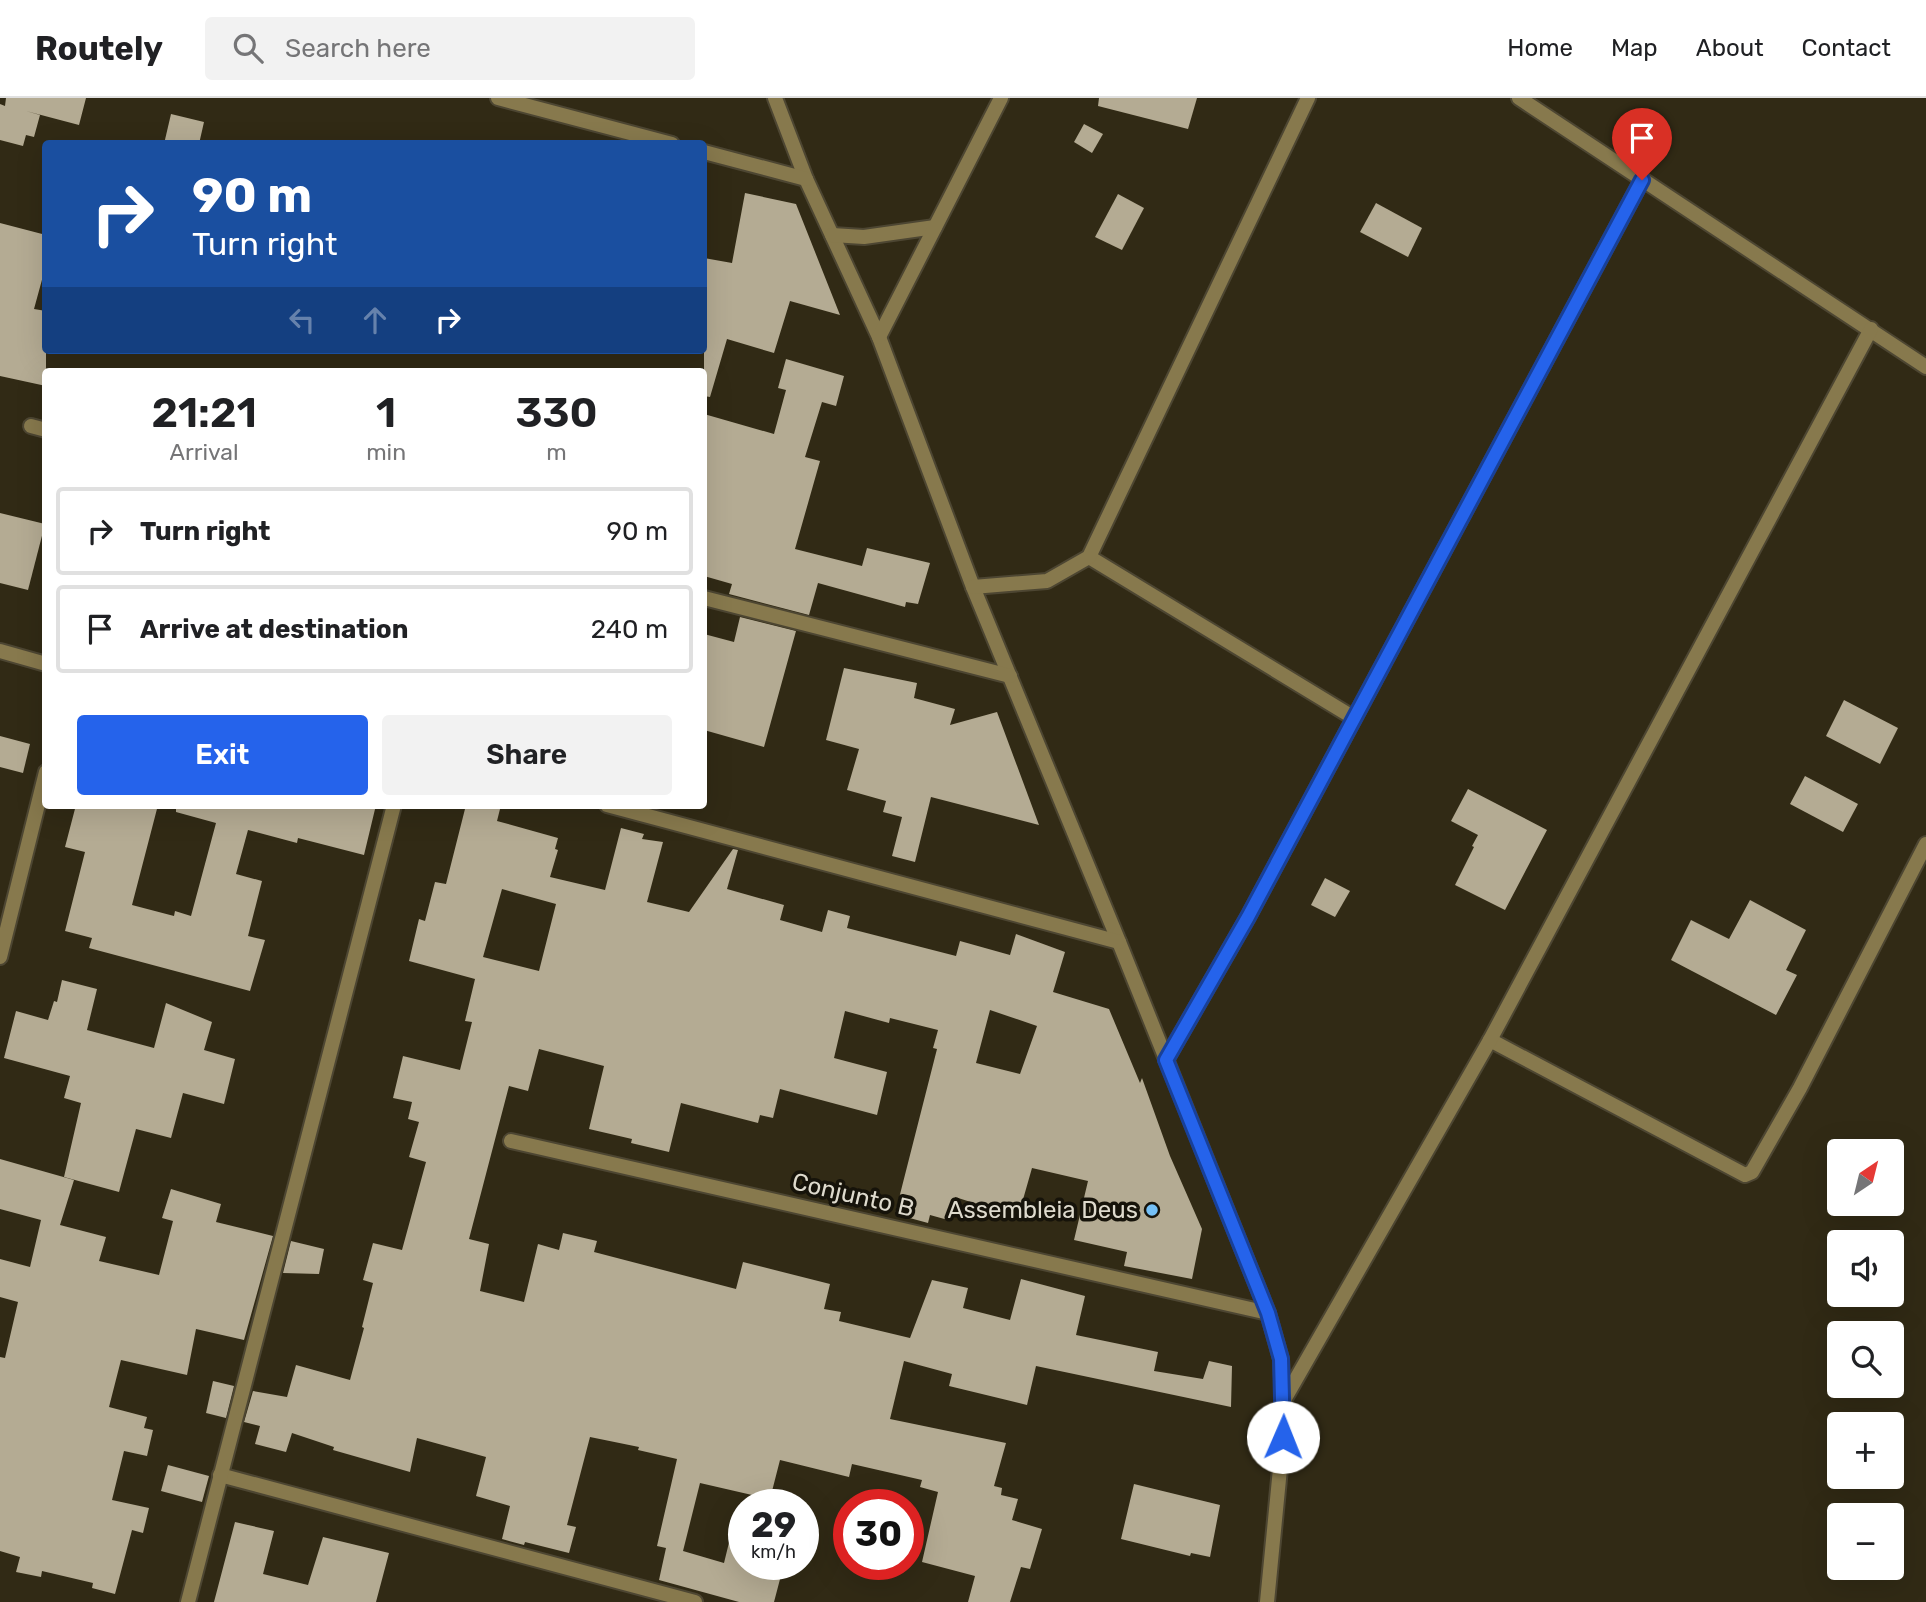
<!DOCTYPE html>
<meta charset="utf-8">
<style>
:root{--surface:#fff;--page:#f2f2f2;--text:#202124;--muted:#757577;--line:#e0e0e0;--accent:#2563eb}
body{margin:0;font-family:Rubik,sans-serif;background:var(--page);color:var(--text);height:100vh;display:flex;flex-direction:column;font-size:26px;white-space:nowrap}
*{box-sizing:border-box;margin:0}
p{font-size:23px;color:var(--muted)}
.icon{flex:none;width:38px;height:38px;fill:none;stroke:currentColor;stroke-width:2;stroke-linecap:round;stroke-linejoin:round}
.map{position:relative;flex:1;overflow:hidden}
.drawer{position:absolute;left:42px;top:270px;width:665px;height:441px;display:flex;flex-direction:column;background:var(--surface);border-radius:7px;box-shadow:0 7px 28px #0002}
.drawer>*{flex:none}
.top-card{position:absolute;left:42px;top:42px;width:665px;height:214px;border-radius:7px;box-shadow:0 7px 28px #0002;background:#1a4fa0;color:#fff;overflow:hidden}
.needle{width:46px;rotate:35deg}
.tools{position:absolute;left:1827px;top:1041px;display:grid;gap:14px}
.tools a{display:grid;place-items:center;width:77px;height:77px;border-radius:7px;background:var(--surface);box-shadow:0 7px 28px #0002;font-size:35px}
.speed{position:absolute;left:728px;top:1391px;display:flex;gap:14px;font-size:35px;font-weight:700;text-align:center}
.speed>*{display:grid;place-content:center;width:91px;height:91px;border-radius:50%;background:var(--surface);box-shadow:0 7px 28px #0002;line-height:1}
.speed small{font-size:18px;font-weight:400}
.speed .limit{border:10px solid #d22;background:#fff;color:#111}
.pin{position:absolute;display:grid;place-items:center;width:60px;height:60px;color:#fff;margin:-72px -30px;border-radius:50% 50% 50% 0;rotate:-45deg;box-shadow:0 0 7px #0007}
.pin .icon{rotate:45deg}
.me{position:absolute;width:77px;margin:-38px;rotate:1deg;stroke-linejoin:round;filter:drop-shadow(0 0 5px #0008)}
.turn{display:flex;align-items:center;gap:24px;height:147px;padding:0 35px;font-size:32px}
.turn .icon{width:91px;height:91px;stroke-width:2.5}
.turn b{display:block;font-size:49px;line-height:60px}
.lanes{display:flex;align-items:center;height:66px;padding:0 35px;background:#0003;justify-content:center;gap:35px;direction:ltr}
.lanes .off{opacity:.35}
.eta{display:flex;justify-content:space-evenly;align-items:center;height:119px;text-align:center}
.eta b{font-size:42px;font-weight:600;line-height:49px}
.primary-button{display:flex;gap:14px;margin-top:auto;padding:14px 35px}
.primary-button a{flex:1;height:80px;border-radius:7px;background:var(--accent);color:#fff;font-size:28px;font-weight:600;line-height:80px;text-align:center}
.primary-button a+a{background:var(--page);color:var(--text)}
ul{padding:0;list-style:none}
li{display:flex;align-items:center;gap:21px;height:88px;margin:0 14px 10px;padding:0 21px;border:4px solid var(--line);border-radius:7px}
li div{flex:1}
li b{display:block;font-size:26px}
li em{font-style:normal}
header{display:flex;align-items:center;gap:42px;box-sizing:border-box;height:98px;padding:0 35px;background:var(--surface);border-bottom:2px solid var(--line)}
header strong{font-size:33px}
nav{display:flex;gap:38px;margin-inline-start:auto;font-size:24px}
.search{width:490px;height:63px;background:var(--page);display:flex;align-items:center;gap:18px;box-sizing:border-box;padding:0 24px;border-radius:7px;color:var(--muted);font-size:26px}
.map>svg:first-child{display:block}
.building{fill:#b4ab93;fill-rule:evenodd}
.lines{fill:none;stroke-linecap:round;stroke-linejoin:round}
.minor-casing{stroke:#4d4632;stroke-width:18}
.minor{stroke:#87794d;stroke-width:14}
.route-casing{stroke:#184099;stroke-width:18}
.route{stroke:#2563eb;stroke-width:12}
.poi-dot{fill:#75c0f6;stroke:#16130a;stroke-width:2.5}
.labels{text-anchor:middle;stroke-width:7;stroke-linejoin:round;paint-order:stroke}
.street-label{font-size:24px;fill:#dedacd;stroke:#16130a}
.poi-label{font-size:24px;fill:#dedacd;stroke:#16130a;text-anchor:end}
</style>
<header>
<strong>Routely</strong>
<div class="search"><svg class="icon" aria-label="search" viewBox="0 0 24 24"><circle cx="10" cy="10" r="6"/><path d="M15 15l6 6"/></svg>Search here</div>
<nav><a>Home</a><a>Map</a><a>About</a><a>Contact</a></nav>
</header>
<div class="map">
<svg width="1926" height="1504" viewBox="0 0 1926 1504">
<rect width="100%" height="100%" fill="#312a15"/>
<g class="building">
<path d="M6,0H86L79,27L26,13L40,17L34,39L26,37L23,48L0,42V6L5,8Z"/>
<path d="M1099,0H1197L1188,31L1098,8Z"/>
<path d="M171,16L204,24L199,46H164Z"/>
<path d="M1084,26L1103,36L1092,55L1074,44Z"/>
<path d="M745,95L796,106L840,217L790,203L774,255L727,241L710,299L704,298V160L732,165Z"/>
<path d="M1118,96L1144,110L1122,152L1095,139Z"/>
<path d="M1376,105L1422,130L1408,159L1360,134Z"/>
<path d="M0,125L46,137V167L34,211L46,213V288L0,278Z"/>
<path d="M786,261L844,278L836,308L822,304L805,359L820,363L795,451L862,468L867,450L930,465L918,506L906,504L905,509L818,485L809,517L729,496L732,486L704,478V316L774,336L786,292L778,290Z"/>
<path d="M0,415L45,426L28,492L0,485Z"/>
<path d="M740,519L796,533L764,649L704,632V536L734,544Z"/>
<path d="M844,570L917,585L914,600L955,611L950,627L997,614L1039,727L931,699L915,764L892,758L902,719L883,714L886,703L847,692L859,651L826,642Z"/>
<path d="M1844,602L1898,630L1880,666L1826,638Z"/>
<path d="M0,638L30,646L23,675L0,669Z"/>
<path d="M1805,678L1858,706L1843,734L1790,706Z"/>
<path d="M1468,691L1547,732L1505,812L1455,787L1474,749L1472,748L1478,737L1451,723Z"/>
<path d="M76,707H158L132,807L174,818L175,813L191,818L216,725L176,714V707H376L364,757L298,740L297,745L248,732L236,776L262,783L248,838L265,842L250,893L89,850L92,840L65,833L85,754L65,749Z"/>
<path d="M466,707H501L497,723L558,740L555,751L558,752L550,779L605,792L621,730L644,736L642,741L663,744L647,804L689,814L733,751L738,752L727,791L784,807L780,822L822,834L828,812L850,818L847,830L956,858L960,843L1010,857L1016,836L1065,854L1053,894L1109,911L1140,985L1142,980L1170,1058L1202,1131L1192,1181L1124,1168L1127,1154L1074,1142L1088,1083L1032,1070L1018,1119L955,1099L948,1122L930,1117L928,1125L895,1116L937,951L933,950L938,932L890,920L889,925L845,913L834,960L887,974L877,1017L780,991L773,1020L760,1017L758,1025L681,1005L669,1054L631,1045L632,1041L589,1031L604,968L539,951L528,993L509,988L469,1141L489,1146L480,1193L524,1204L538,1146L559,1152L563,1135L597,1143L594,1154L736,1191L743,1164L830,1186L824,1211L841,1214L839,1223L910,1240L932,1182L968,1190L963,1210L1010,1222L1021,1181L1085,1198L1076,1237L1158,1254L1154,1273L1203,1281L1209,1263L1232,1268L1231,1309L1036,1268L1027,1307L949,1288L952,1276L904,1263L890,1321L1006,1345L994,1388L1002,1390L1001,1397L1018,1401L1012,1422L1042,1431L1030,1471L1021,1469L1010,1504H968L975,1478L922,1464L938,1394L920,1389L922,1382L852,1366L849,1379L780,1362L770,1401L700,1385L683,1453L724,1465L735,1420L744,1421V1466H784L774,1504H739L659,1482L666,1450L657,1448L677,1361L638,1352L639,1349L590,1339L567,1427L576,1429L569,1455L525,1444L524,1447L502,1441L510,1408L476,1398L486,1359L417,1340L410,1374L333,1352L334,1349L292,1335L286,1354L255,1346L260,1328L244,1324L253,1293L287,1299L296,1267L350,1282L364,1230L362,1229L373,1185L363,1182L373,1145L402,1152L426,1064L409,1059L419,1024L408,1021L412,1004L393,1000L403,958L460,972L472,924L465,923L475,881L409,863L419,821L425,823L435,784L446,786ZM502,791L556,806L539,873L483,859ZM990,912L1037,928L1020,976L976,965Z"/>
<path d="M1325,780L1350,793L1335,819L1311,807Z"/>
<path d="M1750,802L1806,832L1786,872L1797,877L1776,917L1671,862L1691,822L1729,841Z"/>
<path d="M62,882L97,891L87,932L154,950L166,905L212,924L204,952L235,961L224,1006L183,995L171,1040L136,1031L119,1094L64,1079L81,1005L64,1000L70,978L4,960L16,913L48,922L54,903L57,904Z"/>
<path d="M0,1061L74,1082L60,1127L106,1139L99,1163L159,1177L173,1123L162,1120L171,1091L221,1106L216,1124L273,1138L244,1242L196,1231L187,1277L121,1262L109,1309L147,1319L144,1330L153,1332L147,1358L124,1353L112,1402L149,1410L143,1435L132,1432L115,1496L92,1490L93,1485L42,1473L41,1479L16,1474L20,1459L0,1453V1259L5,1260L18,1204L0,1199V1161L30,1169L41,1122L0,1111Z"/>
<path d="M291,1143L324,1151L319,1176L283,1175Z"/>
<path d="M213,1283L234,1288L226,1320L206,1315Z"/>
<path d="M168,1367L209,1378L202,1404L161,1393Z"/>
<path d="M1134,1386L1220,1407L1210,1459L1191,1455L1190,1458L1121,1441Z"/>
<path d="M235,1424L274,1433L263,1476L308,1487L323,1439L389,1455L376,1504H214Z"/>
</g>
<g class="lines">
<g class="minor-casing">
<g id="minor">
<path d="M498,0L672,46"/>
<path d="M775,0L806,81L879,239L973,489L1119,844L1268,1215L1281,1261L1283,1303V1340L1267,1504"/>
<path d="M1519,0L1926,269"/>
<path d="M704,54L806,81"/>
<path d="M832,137L864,139L935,129"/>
<path d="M879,239L1001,0"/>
<path d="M31,328L46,332"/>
<path d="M1089,459L1354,620"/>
<path d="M973,489L1047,483L1089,459L1308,0"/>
<path d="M704,500L1010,578"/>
<path d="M0,553L46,566"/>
<path d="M607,707L1119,844"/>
<path d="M0,859L46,674"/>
<path d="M1490,942L1745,1077L1752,1074L1800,990L1926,746"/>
<path d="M1166,962L1248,819L1642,82"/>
<path d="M511,1043L1268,1215"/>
<path d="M1284,1302L1490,942L1871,231"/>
<path d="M220,1377L695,1504"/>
<path d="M188,1504L394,707"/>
</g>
</g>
<use href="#minor" class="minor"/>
</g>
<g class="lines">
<g class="route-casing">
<path id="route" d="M1283,1339L1281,1261L1268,1215L1166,962L1248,819L1642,82"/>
</g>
<use href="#route" class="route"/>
</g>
<circle class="poi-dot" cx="1152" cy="1112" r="7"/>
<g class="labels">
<g class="street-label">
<text transform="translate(853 1097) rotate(13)" y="8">Conjunto B</text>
</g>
<g class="poi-label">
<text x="1138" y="1120">Assembleia Deus</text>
</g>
</g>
</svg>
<div class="tools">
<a><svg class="needle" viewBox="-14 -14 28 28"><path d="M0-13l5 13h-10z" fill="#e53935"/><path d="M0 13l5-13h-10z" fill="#757577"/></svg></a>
<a><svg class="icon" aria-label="sound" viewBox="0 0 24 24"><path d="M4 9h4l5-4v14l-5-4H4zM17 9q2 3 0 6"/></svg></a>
<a><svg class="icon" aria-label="search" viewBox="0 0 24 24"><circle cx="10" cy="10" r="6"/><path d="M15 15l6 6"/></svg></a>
<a>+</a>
<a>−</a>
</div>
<div class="speed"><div>29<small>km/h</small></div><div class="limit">30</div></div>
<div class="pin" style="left:1642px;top:82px;background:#d93025"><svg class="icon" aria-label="arrive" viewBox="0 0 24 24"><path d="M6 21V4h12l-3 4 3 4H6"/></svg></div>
<svg class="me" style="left:1283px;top:1339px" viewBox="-20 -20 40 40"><circle r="19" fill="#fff"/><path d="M0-13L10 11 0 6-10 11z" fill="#2563eb"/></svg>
<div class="top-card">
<div class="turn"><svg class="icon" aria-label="right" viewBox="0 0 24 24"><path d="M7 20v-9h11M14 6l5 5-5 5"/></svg><div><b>90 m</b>Turn right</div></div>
<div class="lanes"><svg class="icon off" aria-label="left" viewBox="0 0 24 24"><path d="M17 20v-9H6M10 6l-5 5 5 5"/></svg><svg class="icon off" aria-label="ahead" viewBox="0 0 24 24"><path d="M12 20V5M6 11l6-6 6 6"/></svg><svg class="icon" aria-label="right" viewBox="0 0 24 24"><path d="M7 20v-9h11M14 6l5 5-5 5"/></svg></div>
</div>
<section class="drawer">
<div class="eta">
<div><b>21:21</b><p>Arrival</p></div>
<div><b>1</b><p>min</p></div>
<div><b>330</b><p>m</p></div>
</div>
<ul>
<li><svg class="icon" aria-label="right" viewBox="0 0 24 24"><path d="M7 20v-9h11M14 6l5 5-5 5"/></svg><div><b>Turn right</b></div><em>90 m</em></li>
<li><svg class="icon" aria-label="arrive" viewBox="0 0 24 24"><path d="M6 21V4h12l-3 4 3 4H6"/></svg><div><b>Arrive at destination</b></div><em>240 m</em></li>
</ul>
<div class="primary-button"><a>Exit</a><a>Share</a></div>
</section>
</div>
